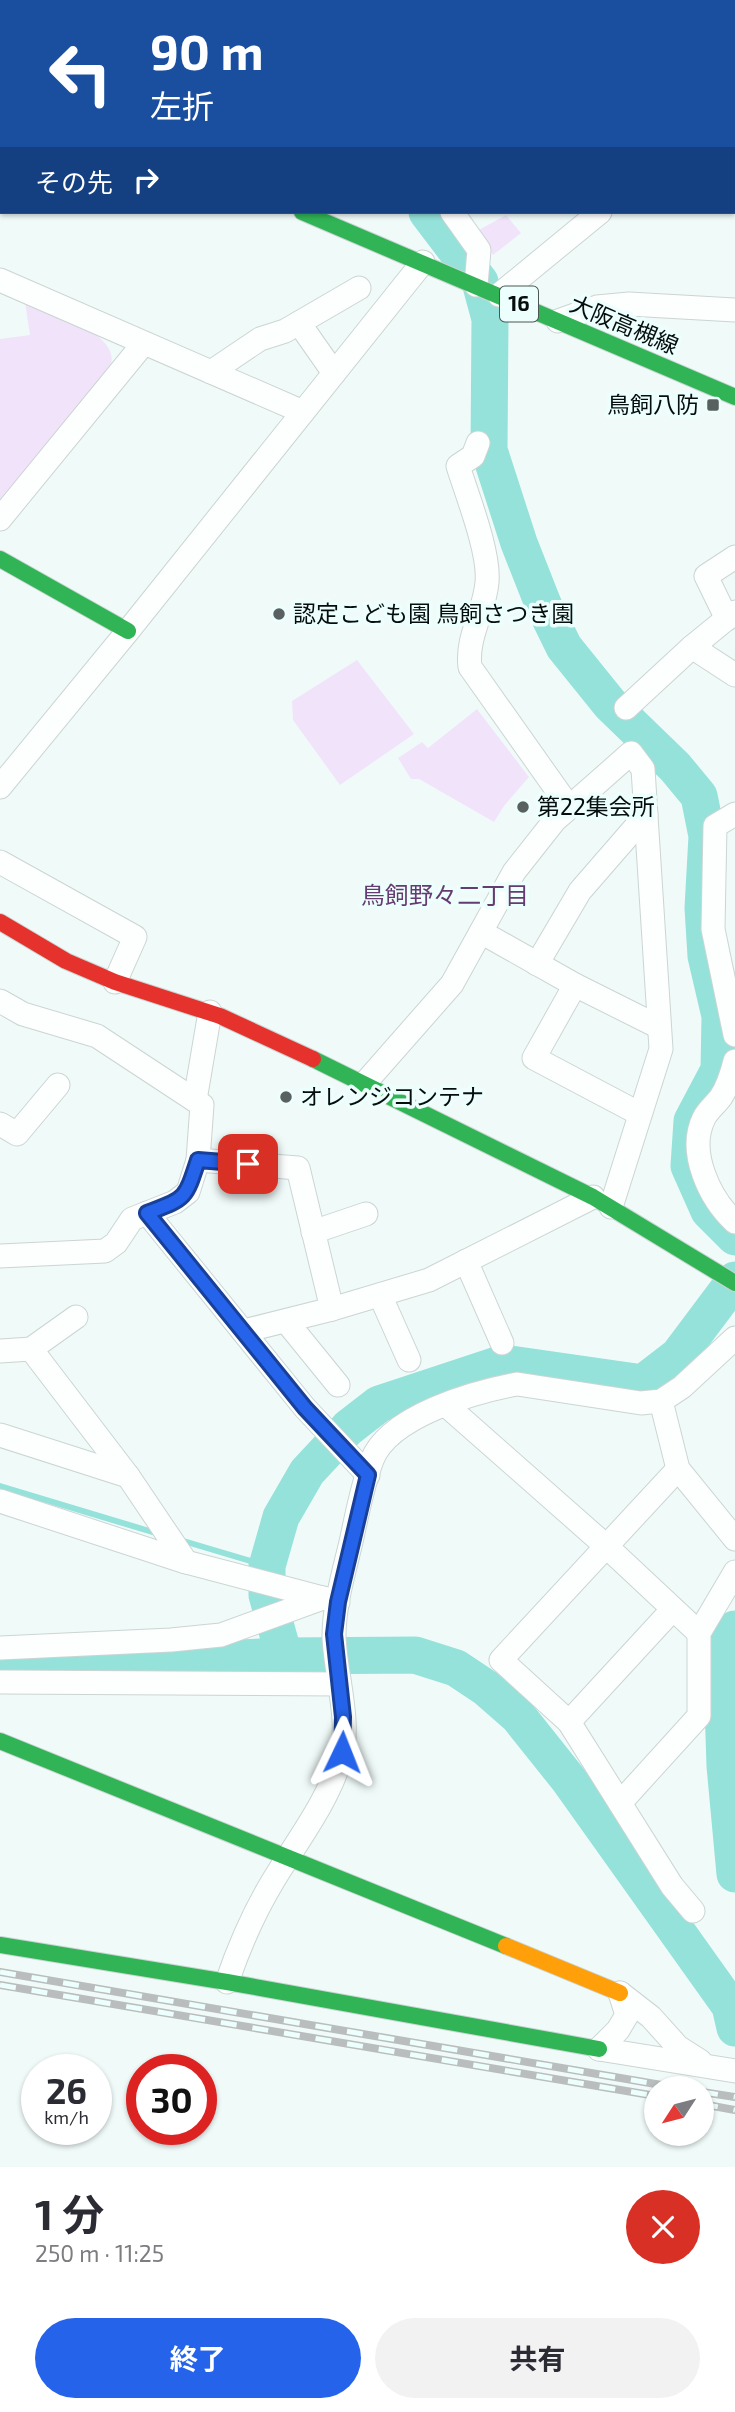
<!DOCTYPE html>
<html lang="ja">
<meta charset="utf-8">
<style>
:root{--surface:#fff;--page:#f2f2f3;--text:#2b2b33;--muted:#7c7c81;--accent:#2563eb}
body{margin:0;font-family:"Exo 2","Noto Sans JP",sans-serif;background:var(--page);color:var(--text);height:100vh;display:flex;flex-direction:column;font-size:26px;white-space:nowrap}
*{box-sizing:border-box;margin:0}
p{font-size:23px;color:var(--muted)}
.icon{flex:none;width:38px;height:38px;fill:none;stroke:currentColor;stroke-width:2;stroke-linecap:round;stroke-linejoin:round}
.map{position:relative;height:2167px;overflow:hidden}
.side{display:flex;flex-direction:column;background:var(--surface);flex:1}
.side>*{flex:none}
.guide{position:absolute;left:0px;top:0px;width:735px;height:214px;box-shadow:0 2px 5px #0004;background:#1a4fa0;color:#fff;overflow:hidden}
.needle{width:46px;rotate:234deg}
.tools{position:absolute;left:644px;top:2076px;display:grid;gap:14px}
.tools a{display:grid;place-items:center;width:70px;height:70px;border-radius:50%;background:var(--surface);box-shadow:0 2px 5px #0004;font-size:35px}
.speed{position:absolute;left:21px;top:2054px;display:flex;gap:14px;font-size:35px;font-weight:700;text-align:center}
.speed>*{display:grid;place-content:center;width:91px;height:91px;border-radius:50%;background:var(--surface);box-shadow:0 2px 5px #0004;line-height:1}
.speed small{font-size:18px;font-weight:400}
.speed .limit{border:10px solid #d22;background:#fff;color:#111}
.pin{position:absolute;display:grid;place-items:center;width:60px;height:60px;color:#fff;margin:-30px;border-radius:14px;box-shadow:0 4px 10px #0006}
.me{position:absolute;width:77px;margin:-38px;rotate:2deg;stroke-linejoin:round;filter:drop-shadow(0 0 5px #0008)}
.turn{display:flex;align-items:center;gap:24px;height:147px;padding:0 35px;font-size:32px}
.turn .icon{width:91px;height:91px;stroke-width:2.5}
.turn b{display:block;font-size:49px;line-height:60px}
.then{display:flex;align-items:center;height:66px;padding:0 35px;background:#0003;gap:14px;font-size:26px}
.round{display:grid;place-items:center;flex:none;width:74px;height:74px;border-radius:37px;background:var(--page)}
.head{display:flex;align-items:center;justify-content:space-between;height:119px;padding:0 35px}
h1{font-size:42px;font-weight:700;line-height:52px}
.primary-button{display:flex;gap:14px;margin-top:auto;padding:14px 35px}
.primary-button a{flex:1;height:80px;border-radius:42px;background:var(--accent);color:#fff;font-size:28px;font-weight:700;line-height:80px;text-align:center}
.primary-button a+a{background:var(--page);color:var(--text)}
.map>svg:first-child{display:block}
.green{fill:#f1e4fa}
.lines{fill:none;stroke-linecap:round;stroke-linejoin:round}
.stream{stroke:#94e2da;stroke-width:6}
.river{stroke:#94e2da;stroke-width:37}
.street-casing{stroke:#cbd5d3;stroke-width:25}
.fast-casing{stroke:#cbd5d3;stroke-width:18}
.slow-casing{stroke:#cbd5d3;stroke-width:18}
.jam-casing{stroke:#cbd5d3;stroke-width:18}
.street{stroke:#fdfefe;stroke-width:23}
.fast{stroke:#30b455;stroke-width:16}
.slow{stroke:#ff9f0a;stroke-width:16}
.jam{stroke:#e5322d;stroke-width:16}
.rail-casing{stroke:#babdbd;stroke-width:8}
.rail{stroke:#ecfffc;stroke-width:5;stroke-dasharray:16;stroke-linecap:butt}
.route-casing{stroke:#184099;stroke-width:18}
.route{stroke:#2563eb;stroke-width:12}
.poi-dot{fill:#586160;stroke:#ecfffc;stroke-width:2.5}
.labels{text-anchor:middle;stroke-width:7;stroke-linejoin:round;paint-order:stroke}
.shield{fill:#ecfffc;stroke:#4b5655;stroke-width:2}
.shield-label{font-size:21px;font-weight:bold;fill:#060e0d}
.street-label{font-size:23px;fill:#060e0d;stroke:#ecfffc}
.poi-label{font-size:23px;fill:#060e0d;stroke:#ecfffc;text-anchor:start}
.neighbourhood-label{font-size:24px;fill:#663b71;stroke:#ecfffc}
</style>
<div class="map">
<svg width="735" height="2167" viewBox="0 0 735 2167">
<rect width="100%" height="100%" fill="#f0fbf9"/>
<g class="green">
<path d="M506,215L521,233L493,255L477,231Z"/>
<path d="M25,302C48,312 121,332 111,366L0,500V339L30,335Z"/>
<path d="M357,660L414,734L340,785L293,720L292,701Z"/>
<path d="M477,709L529,777L504,806L494,822L419,779H411L398,758L422,742L428,748Z"/>
</g>
<g class="lines">
<g class="stream">
<path d="M0,1486L159,1534"/>
<path d="M180,1540L267,1566"/>
</g>
<g class="river">
<path d="M397,2L398,0"/>
<path d="M427,212L480,282L490,319L489,450L519,543L543,604L564,647L610,704L675,767L699,796L707,836L703,908L706,956L720,1016L719,1070L692,1121L689,1166L709,1211L735,1237"/>
<path d="M735,1629L724,1648L722,1675L725,1766L735,1874"/>
<path d="M284,1656L267,1595V1566L281,1517L307,1472L348,1428L379,1404L503,1363L643,1383L678,1356L735,1280"/>
<path d="M0,1665L125,1663L284,1656L415,1655L456,1668L486,1688L518,1716L569,1780L730,2006L735,2028"/>
</g>
<g class="street-casing">
<g id="street">
<path d="M145,0L146,2"/>
<path d="M303,0L304,2"/>
<path d="M720,0L721,2"/>
<path d="M733,49L735,55"/>
<path d="M733,74L735,73"/>
<path d="M452,212L479,250L476,285"/>
<path d="M0,280L303,412"/>
<path d="M499,295L600,212"/>
<path d="M558,321L597,307L629,304L735,310"/>
<path d="M299,323L334,373"/>
<path d="M211,372L260,339L285,331L359,288"/>
<path d="M478,443L473,456L458,466C467,495 490,553 487,582C485,611 466,637 470,667L569,807"/>
<path d="M0,519L144,343"/>
<path d="M727,619L706,576L735,557"/>
<path d="M692,647L735,675"/>
<path d="M626,708L692,647L735,612"/>
<path d="M0,787L128,631L423,262"/>
<path d="M735,814L715,826L713,929L735,1035"/>
<path d="M0,862L135,937L115,982"/>
<path d="M481,932L575,985L659,1027"/>
<path d="M537,964L580,891L646,815"/>
<path d="M575,985L534,1058L640,1114"/>
<path d="M0,1001L23,1014L97,1036L202,1105L198,1160"/>
<path d="M735,1061C732,1073 728,1086 721,1097C716,1104 708,1110 704,1118C687,1152 710,1199 735,1222"/>
<path d="M365,1083L452,984L514,872L555,820L631,753L643,769L661,1049L611,1207"/>
<path d="M195,1100L210,1012"/>
<path d="M0,1124L17,1134L58,1085"/>
<path d="M147,1213L305,1408L368,1475"/>
<path d="M313,1232L366,1214"/>
<path d="M0,1256L105,1251L116,1243L132,1219L175,1202L188,1192L198,1160L298,1168L332,1309"/>
<path d="M466,1261L502,1343"/>
<path d="M380,1295L409,1360"/>
<path d="M286,1321L338,1385"/>
<path d="M244,1331L332,1309L429,1280L593,1197"/>
<path d="M31,1349L128,1476L186,1562"/>
<path d="M0,1351L31,1349L76,1317"/>
<path d="M661,1401L678,1469L735,1539"/>
<path d="M446,1405L606,1546L699,1633"/>
<path d="M0,1435L128,1476"/>
<path d="M678,1469L501,1660L569,1722L672,1886L693,1911"/>
<path d="M0,1501L186,1562L338,1602"/>
<path d="M0,1648L171,1640L221,1635L323,1598"/>
<path d="M0,1682L338,1684"/>
<path d="M569,1722L673,1609"/>
<path d="M620,1803L699,1716V1633L735,1572"/>
<path d="M227,1982C239,1947 253,1914 273,1881C297,1841 328,1802 341,1757C351,1721 335,1673 334,1636C334,1605 344,1572 351,1542C357,1515 362,1486 372,1460C389,1416 474,1392 517,1384L641,1403L661,1401L682,1387L735,1338"/>
<path d="M620,1993L651,2017L678,2047L700,2061"/>
<path d="M599,2049L735,2071"/>
<path d="M599,2049L618,2030L627,2015L620,1993"/>
</g>
</g>
<g class="fast-casing">
<g id="fast">
<path d="M302,212L735,397"/>
<path d="M0,559L128,631"/>
<path d="M313,1059L593,1197L735,1283"/>
<path d="M0,1741L506,1946"/>
<path d="M0,1945L227,1982L599,2049"/>
</g>
</g>
<g class="slow-casing">
<g id="slow">
<path d="M0,87L2,88"/>
<path d="M506,1946L620,1993"/>
</g>
</g>
<g class="jam-casing">
<path id="jam" d="M0,922L66,961L115,982L220,1016L313,1059"/>
</g>
<use href="#street" class="street"/>
<use href="#fast" class="fast"/>
<use href="#slow" class="slow"/>
<use href="#jam" class="jam"/>
<g class="rail-casing">
<g id="rail">
<path d="M0,1972L679,2088"/>
<path d="M0,1985L656,2096"/>
<path d="M702,2092L735,2097"/>
<path d="M702,2104L735,2110"/>
</g>
</g>
<use href="#rail" class="rail"/>
</g>
<g class="lines">
<g class="route-casing">
<path id="route" d="M248,1164L198,1160C185,1200 186,1198 147,1213L305,1408L368,1475L338,1602L334,1634L343,1717L342,1752"/>
</g>
<use href="#route" class="route"/>
</g>
<g class="poi-dot">
<rect x="706" y="398" width="14" height="14" rx="3.5"/>
<circle cx="279" cy="614" r="7"/>
<circle cx="523" cy="807" r="7"/>
<circle cx="286" cy="1097" r="7"/>
</g>
<g class="labels">
<rect class="shield" x="500" y="286.5" width="38" height="35" rx="5"/>
<g class="shield-label">
<text x="519" y="311">16</text>
</g>
<g class="street-label">
<text transform="translate(624 325) rotate(23)" y="8">大阪高槻線</text>
</g>
<g class="poi-label">
<text x="699" y="413" text-anchor="end">鳥飼八防</text>
<text x="293" y="622">認定こども園 鳥飼さつき園</text>
<text x="537" y="815">第22集会所</text>
<text x="300" y="1105">オレンジコンテナ</text>
</g>
<g class="neighbourhood-label">
<text x="445" y="904">鳥飼野々二丁目</text>
</g>
</g>
</svg>
<div class="tools">
<a><svg class="needle" viewBox="-14 -14 28 28"><path d="M0-13l5 13h-10z" fill="#e53935"/><path d="M0 13l5-13h-10z" fill="#7c7c81"/></svg></a>
</div>
<div class="speed"><div>26<small>km/h</small></div><div class="limit">30</div></div>
<div class="pin" style="left:248px;top:1164px;background:#d93025"><svg class="icon" aria-label="arrive" viewBox="0 0 24 24"><path d="M6 21V4h12l-3 4 3 4H6"/></svg></div>
<svg class="me" style="left:342px;top:1752px" viewBox="-20 -20 40 40"><path d="M0-17L14 15 0 8-14 15z" fill="#2563eb" stroke="#fff" stroke-width="4"/></svg>
<div class="guide">
<div class="turn"><svg class="icon" aria-label="left" viewBox="0 0 24 24"><path d="M17 20v-9H6M10 6l-5 5 5 5"/></svg><div><b>90 m</b>左折</div></div>
<div class="then">その先<svg class="icon" aria-label="right" viewBox="0 0 24 24"><path d="M7 20v-9h11M14 6l5 5-5 5"/></svg></div>
</div>
</div>
<section class="side">
<div class="head"><div><h1>1 分</h1><p>250 m · 11:25</p></div><a class="round" style="background:#d93025;color:#fff"><svg class="icon" aria-label="close" viewBox="0 0 24 24"><path d="M6 6l12 12M18 6L6 18"/></svg></a></div>
<div class="primary-button"><a>終了</a><a>共有</a></div>
</section>
